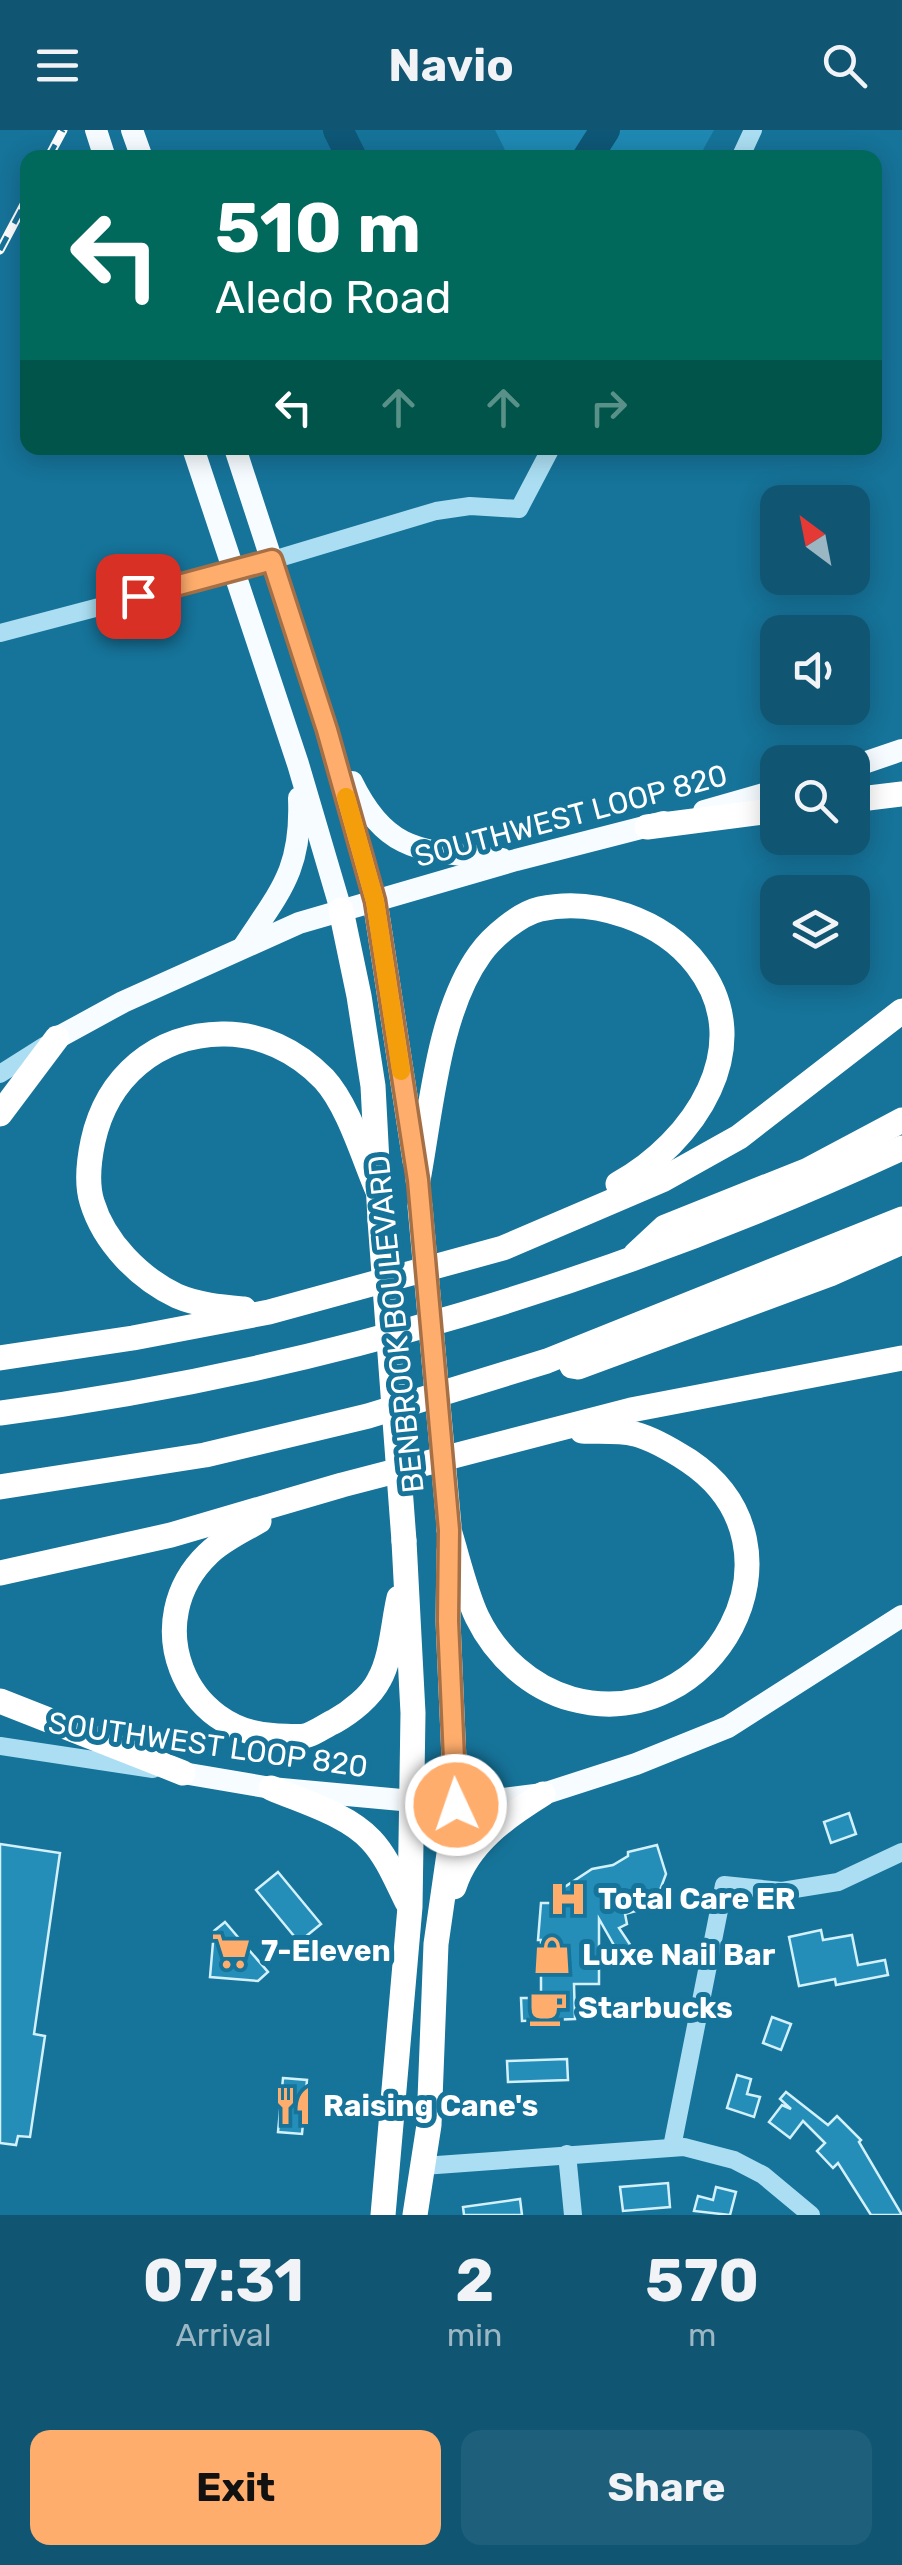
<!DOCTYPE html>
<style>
:root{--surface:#105673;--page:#1e5f7b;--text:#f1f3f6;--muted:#9cb7c4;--accent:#ffad6c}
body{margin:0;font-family:Rubik,sans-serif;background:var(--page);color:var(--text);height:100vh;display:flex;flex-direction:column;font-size:38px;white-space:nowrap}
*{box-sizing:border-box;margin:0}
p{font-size:32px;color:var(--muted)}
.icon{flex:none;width:55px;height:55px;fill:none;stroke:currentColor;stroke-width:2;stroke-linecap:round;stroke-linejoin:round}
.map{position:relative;height:2085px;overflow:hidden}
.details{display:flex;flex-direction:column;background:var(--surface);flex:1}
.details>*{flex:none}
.hud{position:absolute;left:20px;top:20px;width:862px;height:305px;border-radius:20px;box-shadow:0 5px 25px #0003;background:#00695c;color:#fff;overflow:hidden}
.needle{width:65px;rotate:328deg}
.buttons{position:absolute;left:760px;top:355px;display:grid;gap:20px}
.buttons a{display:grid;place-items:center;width:110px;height:110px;border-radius:20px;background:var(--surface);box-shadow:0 5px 25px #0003;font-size:50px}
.pin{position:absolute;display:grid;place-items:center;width:85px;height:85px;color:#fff;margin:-42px;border-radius:20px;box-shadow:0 5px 15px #0006}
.me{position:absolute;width:110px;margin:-55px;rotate:357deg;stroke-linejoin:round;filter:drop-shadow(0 0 8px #0008)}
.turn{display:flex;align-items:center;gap:35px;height:210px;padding:0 30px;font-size:45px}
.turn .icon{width:130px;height:130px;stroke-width:2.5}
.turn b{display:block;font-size:70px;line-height:85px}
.lanes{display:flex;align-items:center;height:95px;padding:0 30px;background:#0003;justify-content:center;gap:50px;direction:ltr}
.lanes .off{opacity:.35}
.eta{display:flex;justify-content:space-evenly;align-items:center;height:170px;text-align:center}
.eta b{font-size:60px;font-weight:700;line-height:70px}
.button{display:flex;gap:20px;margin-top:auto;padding:20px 30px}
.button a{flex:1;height:115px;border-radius:20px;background:var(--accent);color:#111;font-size:40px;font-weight:700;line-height:115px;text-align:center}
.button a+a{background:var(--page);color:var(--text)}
header{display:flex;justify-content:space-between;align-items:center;height:130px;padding:0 30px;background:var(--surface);font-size:45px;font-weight:700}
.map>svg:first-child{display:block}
.green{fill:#1f89b3}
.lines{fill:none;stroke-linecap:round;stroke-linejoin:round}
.river{stroke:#0e5776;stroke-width:30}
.building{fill:#258eb8;stroke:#d2f1fc;stroke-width:2.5}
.minor{stroke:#abdef2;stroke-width:18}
.major{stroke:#f6fcff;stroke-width:22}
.highway{stroke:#fff;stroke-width:25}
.rail-casing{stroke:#fff;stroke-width:9}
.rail{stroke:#167399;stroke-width:5;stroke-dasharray:15;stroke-linecap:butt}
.highway-bridge{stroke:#fff;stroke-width:25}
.route-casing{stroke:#a67046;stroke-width:25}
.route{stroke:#ffad6c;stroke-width:18}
.slow{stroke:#f59e0b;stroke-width:18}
.labels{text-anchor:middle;stroke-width:10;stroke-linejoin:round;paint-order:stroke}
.street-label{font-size:30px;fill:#fff;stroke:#167399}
.poi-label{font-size:30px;font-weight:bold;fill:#fff;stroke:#167399;text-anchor:start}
</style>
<header><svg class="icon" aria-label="menu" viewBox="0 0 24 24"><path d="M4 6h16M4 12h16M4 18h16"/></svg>Navio<svg class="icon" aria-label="search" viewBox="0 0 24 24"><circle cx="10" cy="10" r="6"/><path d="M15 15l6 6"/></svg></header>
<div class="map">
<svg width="902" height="2085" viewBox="0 0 902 2085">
<rect width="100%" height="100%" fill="#167399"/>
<path class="green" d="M495,0H714L699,27L509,28Z"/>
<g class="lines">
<g class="river">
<path d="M338,0L352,28"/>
<path d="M587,28L605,0"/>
</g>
</g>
<g class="building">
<path d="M849,1683L856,1704L831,1713L824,1692Z"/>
<path d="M0,1714L60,1723L34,1904L45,1906L30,2007L18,2006L16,2015L0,2013Z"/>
<path d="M657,1715L666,1744L654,1776L625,1784L627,1794L619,1798L631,1816L619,1824L599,1789V1854H574L575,1889L522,1891L521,1868H541V1810H538L541,1773H559L554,1764L592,1739L613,1735L628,1726V1722Z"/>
<path d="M278,1742L321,1794L299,1812L256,1760Z"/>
<path d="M225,1792L268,1842L258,1851L210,1847L214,1801Z"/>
<path d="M821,1800L823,1810L852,1805L858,1835L885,1830L888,1845L836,1855L835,1849L799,1856L789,1807Z"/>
<path d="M772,1887L791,1894L781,1920L763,1913Z"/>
<path d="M567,1929L568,1950L508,1952L507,1931Z"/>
<path d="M737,1945L751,1949L747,1964L760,1967L754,1987L727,1978Z"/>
<path d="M283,1948L307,1950L302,2004L278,2002Z"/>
<path d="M786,1962L828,1995L837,1986L861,2010L859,2012L902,2085H871L838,2033L833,2038L817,2021L825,2013L803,1991L790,2008L769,1992L782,1975L791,1979L780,1969Z"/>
<path d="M668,2053L670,2077L623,2081L620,2057Z"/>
<path d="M716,2057L736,2062L730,2085L694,2081L698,2066L713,2070Z"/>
<path d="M520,2069L522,2085H464L463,2077Z"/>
</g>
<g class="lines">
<g class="minor">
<path d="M740,28L753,0"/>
<path d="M0,503L236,441L436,381L470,376L519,379L551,318"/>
<path d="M0,944L44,916"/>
<path d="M0,1616L153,1639"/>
<path d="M672,2017L724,1755L782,1761L838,1752L902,1722"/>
<path d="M567,2024L573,2085"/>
<path d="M423,2036L684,2017L734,2030L763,2045L811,2085"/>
</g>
<g class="major">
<path d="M96,0L105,28"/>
<path d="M132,0L142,28"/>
<path d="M193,318L298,634L341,780"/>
<path d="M235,318L327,600L375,771"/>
<path d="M852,637L902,620"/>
<path d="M352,652C389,728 427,720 502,729"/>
<path d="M704,681L778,660"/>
<path d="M244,816C281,760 302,739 299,668"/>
<path d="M57,908L123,872L299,793L516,730L664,692"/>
<path d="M183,1643L271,1658L456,1675L543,1664L636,1634L728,1597L902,1486"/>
</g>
<g class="highway">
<path d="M852,670L902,664"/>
<path d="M647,697L778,680"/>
<path d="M375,771L415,1031"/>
<path d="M341,780L359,866L373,956L380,1090"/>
<path d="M0,984L57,908"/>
<path d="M418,1050C431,981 438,882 480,824C492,807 519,784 540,779C594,767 663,790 697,835C760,916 693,1013 618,1054"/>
<path d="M636,1124L665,1097L808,1040L902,990"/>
<path d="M244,1179C222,1177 198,1175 177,1166C139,1148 104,1112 92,1072C86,1053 89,1030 93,1011C107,947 156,905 222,904C260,903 297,921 324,949C348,975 363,1026 377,1059"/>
<path d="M0,1228L133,1208L269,1182L503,1118L662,1050L739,1007L902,881"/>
<path d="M572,1236L578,1237L830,1144L902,1112"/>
<path d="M0,1283C312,1243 617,1150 902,1018"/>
<path d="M0,1357L205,1325L368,1286L547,1231L902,1089"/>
<path d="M259,1391C242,1401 222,1410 208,1424C139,1490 183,1604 278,1606C287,1606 299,1608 308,1605C317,1602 326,1595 335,1591C351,1582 371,1566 379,1550C392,1527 393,1493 399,1468"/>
<path d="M449,1400C458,1429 465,1461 477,1487C496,1526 531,1558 572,1569C713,1607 817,1417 689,1331C672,1320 654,1309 635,1304C618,1300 598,1302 582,1301"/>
<path d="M0,1443L171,1405L342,1355L631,1280L902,1228"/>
<path d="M0,1571L183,1643"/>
<path d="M271,1658C303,1672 347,1684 371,1710C387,1727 396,1750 407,1772"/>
<path d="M454,1757C468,1713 506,1687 543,1664"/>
<path d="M383,2085L410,1777L413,1583L404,1411"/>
<path d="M415,2085L429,1995L436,1814L456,1675L448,1491L449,1421"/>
</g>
<g class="rail-casing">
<g id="rail">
<path d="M48,28L63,0"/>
<path d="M0,120L28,67"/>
</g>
</g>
<use href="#rail" class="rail"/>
<g class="highway-bridge">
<path d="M420,1076L449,1396"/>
<path d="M380,1090L404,1411"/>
</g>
</g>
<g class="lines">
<g class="route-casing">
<path id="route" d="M138,466L272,430L327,600L375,771L418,1050L449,1400L448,1491L456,1675"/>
</g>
<use href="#route" class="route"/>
<path class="slow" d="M346,667L375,771L401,941"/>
</g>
<defs>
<g id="hospital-bare" transform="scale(3)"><path d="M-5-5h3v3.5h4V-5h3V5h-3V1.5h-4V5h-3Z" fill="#ffad6c" stroke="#167399" stroke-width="2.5" paint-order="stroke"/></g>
<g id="supermarket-bare" transform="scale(3)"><path d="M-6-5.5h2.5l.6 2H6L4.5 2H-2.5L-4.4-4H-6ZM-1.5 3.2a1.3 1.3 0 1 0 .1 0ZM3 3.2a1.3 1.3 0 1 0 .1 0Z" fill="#ffad6c" stroke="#167399" stroke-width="2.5" paint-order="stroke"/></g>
<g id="shop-bare" transform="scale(3)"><path d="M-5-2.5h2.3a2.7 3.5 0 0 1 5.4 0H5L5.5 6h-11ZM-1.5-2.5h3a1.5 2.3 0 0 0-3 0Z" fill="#ffad6c" stroke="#167399" stroke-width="2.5" paint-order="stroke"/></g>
<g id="cafe-bare" transform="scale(3)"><path d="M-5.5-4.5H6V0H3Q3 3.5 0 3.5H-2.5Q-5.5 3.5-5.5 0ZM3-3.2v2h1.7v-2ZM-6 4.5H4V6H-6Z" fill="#ffad6c" stroke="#167399" stroke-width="2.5" paint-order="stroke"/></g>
<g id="restaurant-bare" transform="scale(3)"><path d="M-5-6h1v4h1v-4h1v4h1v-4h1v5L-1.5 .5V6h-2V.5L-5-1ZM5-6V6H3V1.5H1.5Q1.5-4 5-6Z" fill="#ffad6c" stroke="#167399" stroke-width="2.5" paint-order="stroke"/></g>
</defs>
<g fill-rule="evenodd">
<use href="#hospital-bare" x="568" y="1769"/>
<use href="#supermarket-bare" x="231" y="1821"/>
<use href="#shop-bare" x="552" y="1825"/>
<use href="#cafe-bare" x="548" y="1878"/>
<use href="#restaurant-bare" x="293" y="1976"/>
</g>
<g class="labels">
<g class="street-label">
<text transform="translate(571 686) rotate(-15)" y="10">SOUTHWEST LOOP 820</text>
<text transform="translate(396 1194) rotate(-96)" y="10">BENBROOK BOULEVARD</text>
<text transform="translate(208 1615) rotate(8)" y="10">SOUTHWEST LOOP 820</text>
</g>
<g class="poi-label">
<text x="598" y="1779">Total Care ER</text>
<text x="261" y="1831">7-Eleven</text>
<text x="582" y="1835">Luxe Nail Bar</text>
<text x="578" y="1888">Starbucks</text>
<text x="323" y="1986">Raising Cane's</text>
</g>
</g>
</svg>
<div class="buttons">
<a><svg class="needle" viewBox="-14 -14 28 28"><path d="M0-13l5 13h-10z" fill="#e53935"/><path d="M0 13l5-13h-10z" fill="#9cb7c4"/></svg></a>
<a><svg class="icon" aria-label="sound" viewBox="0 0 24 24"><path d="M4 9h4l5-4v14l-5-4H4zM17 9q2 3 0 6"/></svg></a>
<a><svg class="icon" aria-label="search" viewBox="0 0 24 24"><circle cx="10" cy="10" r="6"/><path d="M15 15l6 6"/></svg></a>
<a><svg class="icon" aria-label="layers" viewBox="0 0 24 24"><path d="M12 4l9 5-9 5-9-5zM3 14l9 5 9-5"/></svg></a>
</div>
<div class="pin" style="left:138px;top:466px;background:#d93025"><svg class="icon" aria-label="arrive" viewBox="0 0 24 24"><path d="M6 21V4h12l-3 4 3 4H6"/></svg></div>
<svg class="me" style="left:456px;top:1675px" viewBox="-20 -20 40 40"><circle r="17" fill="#ffad6c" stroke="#fff" stroke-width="3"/><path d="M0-11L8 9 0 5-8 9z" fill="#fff"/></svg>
<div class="hud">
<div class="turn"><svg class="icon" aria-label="left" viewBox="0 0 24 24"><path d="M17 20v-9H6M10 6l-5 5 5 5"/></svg><div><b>510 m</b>Aledo Road</div></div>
<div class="lanes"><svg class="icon" aria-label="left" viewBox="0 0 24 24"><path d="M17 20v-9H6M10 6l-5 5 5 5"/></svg><svg class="icon off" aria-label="ahead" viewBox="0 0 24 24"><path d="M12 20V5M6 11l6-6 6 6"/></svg><svg class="icon off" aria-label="ahead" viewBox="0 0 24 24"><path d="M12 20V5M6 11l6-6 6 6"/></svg><svg class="icon off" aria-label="right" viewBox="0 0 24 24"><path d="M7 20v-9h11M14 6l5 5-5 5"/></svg></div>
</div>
</div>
<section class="details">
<div class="eta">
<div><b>07:31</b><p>Arrival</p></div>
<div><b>2</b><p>min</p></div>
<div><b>570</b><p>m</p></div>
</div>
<div class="button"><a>Exit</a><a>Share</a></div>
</section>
